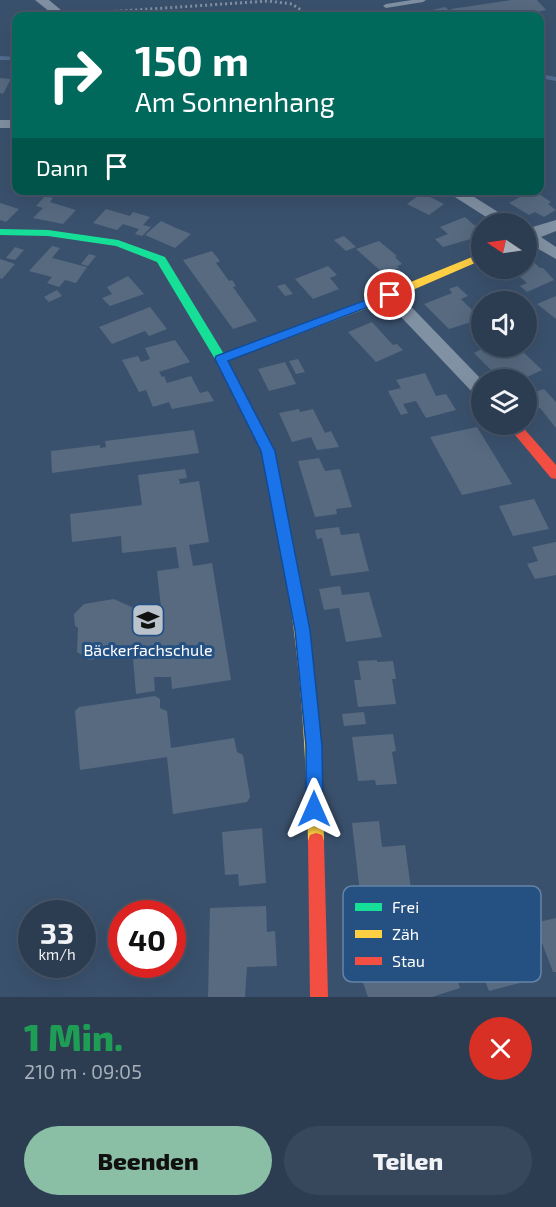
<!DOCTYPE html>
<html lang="de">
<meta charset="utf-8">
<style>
:root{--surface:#2c3d52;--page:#38485c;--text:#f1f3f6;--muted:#a6aeb8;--line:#485669;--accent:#8abfa5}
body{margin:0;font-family:"Exo 2",sans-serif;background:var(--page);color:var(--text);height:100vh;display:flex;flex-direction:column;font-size:22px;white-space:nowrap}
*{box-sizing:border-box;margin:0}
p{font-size:20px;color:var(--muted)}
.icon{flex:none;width:33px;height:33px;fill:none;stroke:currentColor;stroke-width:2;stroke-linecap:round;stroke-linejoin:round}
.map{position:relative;height:997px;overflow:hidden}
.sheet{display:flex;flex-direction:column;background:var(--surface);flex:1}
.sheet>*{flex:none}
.hud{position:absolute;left:12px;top:12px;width:532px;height:183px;border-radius:12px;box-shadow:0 6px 24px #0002,0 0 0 2px var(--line);background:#00695c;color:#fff;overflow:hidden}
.needle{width:39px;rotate:283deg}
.fabs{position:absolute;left:471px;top:213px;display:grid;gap:12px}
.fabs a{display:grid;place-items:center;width:66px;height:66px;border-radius:50%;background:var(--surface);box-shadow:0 6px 24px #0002,0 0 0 2px var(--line);font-size:30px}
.speed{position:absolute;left:18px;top:900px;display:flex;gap:12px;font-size:30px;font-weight:700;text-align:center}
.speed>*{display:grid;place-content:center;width:78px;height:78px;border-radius:50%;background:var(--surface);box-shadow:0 6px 24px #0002,0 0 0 2px var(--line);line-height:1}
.speed small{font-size:15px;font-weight:400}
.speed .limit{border:9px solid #d22;background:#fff;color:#111}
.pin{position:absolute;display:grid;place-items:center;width:51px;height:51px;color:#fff;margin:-26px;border:3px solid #fff;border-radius:50%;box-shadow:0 2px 6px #0007}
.me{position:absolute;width:66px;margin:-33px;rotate:0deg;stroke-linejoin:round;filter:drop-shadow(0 0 4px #0008)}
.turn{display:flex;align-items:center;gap:21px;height:126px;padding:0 24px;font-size:27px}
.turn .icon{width:78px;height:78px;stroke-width:2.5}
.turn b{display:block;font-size:42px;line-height:51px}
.then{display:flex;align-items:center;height:57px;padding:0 24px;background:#0003;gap:12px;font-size:22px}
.round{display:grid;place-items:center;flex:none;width:63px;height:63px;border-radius:32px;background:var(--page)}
.headline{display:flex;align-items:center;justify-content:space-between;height:102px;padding:0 24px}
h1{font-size:36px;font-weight:800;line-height:45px;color:#1e9e55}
.action{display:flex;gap:12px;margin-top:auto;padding:12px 24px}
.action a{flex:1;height:69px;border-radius:36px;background:var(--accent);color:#111;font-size:24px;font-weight:800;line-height:69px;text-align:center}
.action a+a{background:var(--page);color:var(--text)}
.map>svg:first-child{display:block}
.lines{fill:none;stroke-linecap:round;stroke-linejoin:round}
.stream{fill:#516e91;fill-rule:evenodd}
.building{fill:#576a80}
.path{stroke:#8091a3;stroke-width:3;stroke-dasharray:2 3;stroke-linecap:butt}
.lane{fill:#8091a3;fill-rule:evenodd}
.street{fill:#8091a3;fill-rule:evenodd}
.fast{fill:#16e098;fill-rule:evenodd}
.slow{fill:#ffcf43;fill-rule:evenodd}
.jam{fill:#f24e42;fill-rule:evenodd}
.route{fill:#1a73e8;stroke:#114b97;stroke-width:1.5}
.labels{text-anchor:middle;stroke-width:6;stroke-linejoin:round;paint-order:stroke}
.poi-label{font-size:16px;fill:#fff;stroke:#255082}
.key{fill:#255082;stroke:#6684a8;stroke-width:1.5}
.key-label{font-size:16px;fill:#fff}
</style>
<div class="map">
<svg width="556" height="997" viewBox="0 0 556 997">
<rect width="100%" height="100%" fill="#3a516d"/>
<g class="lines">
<g class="stream">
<path d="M0,56L16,57V60H0Z"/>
<path d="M540,74L556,77V81L540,78Z"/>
</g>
</g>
<g class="building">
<path d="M511,0H537L546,10L532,13L535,16H457L451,9Z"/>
<path d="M445,7L456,16H408Z"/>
<path d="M0,78L11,79L3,94L0,93Z"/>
<path d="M533,190L551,202L548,204L556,210L544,217L535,212L529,215L509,203Z"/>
<path d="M422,193L444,204L429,215L407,204Z"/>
<path d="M45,196L53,198L50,202L76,210L63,224L33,218L43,208L36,206Z"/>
<path d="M0,203L19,209L6,222L0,220Z"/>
<path d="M106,209L130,216L133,212L150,217L143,225L151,227L142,236L135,234L139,229L123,224L117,230L93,223Z"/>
<path d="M465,217L474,225L482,227V232L479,234L481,236L443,247L435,239L448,234L440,227Z"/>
<path d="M161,221L176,228L191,234L175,248L145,235Z"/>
<path d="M344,236L356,247L346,251L334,240Z"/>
<path d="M379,241L397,256L395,257L402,264L397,266L399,268L382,272L356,249Z"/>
<path d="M52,246L60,248L52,258L87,267L76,283L65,280L59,287L47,283L52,277L29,271Z"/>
<path d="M15,247L24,250L15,260L6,258Z"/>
<path d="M212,251L220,261L216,263L229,281L232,280L236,286L233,287L257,321L233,329L183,260Z"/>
<path d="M89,254L96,256L88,266L81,264Z"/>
<path d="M529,258L540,268H543L554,280L527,292L520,286L527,283L510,268H526Z"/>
<path d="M0,259L15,264L2,279L0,278Z"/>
<path d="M328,266L337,275L330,278L339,289L313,299L295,279Z"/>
<path d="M128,276L144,294L110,306L102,298L112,294L107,287Z"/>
<path d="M285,284L293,294L285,296L277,286Z"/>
<path d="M457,286L468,296L461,299L481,319L449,329L424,304L452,293L449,289Z"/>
<path d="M57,290L62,296L49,302L44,297Z"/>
<path d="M556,296V319L537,304Z"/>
<path d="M150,307L167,329L149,336L145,331L112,344L99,327Z"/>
<path d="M372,322L393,345L397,344L403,350L376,362L348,332Z"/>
<path d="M175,340L190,362L159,372L162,377L164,376L167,383L191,376L200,393L208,391L214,401L172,409L169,402L153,407L146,390L139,392L122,360L138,356L141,362L150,359L145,348Z"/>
<path d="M488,346H517L542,370L521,380H501L474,353Z"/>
<path d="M298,359L305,372L296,374L289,361Z"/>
<path d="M285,362L296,384L269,391L258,369Z"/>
<path d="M425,373L436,396L446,394L456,410L426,418L416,401L403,404L408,413L401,415L388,391L401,388L396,380Z"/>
<path d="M544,389L556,402V428L540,408L532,411L526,404V395Z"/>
<path d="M299,409L300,412L313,409L325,433L331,431L339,447L317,450L311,437L292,442L279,413Z"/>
<path d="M477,427L512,484L462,495L430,437Z"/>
<path d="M194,430L199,453L52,473L51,451L100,445V448L106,447L105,441Z"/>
<path d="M319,458L325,471L340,469L352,507L336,509L337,514L315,517L298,461Z"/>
<path d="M185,469L187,478L179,479L180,484L199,481L209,542L189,545L193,566L212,563L231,680L172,689L171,677H154L155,691L136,694L132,647L120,655L89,660L77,652L78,628L75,626L74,614L84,604L114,599L138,610L161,607L157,571L179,568L176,547L122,553L121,536L72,542L70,514L142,505L138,475Z"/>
<path d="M534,499L549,529L513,536L499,506Z"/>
<path d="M339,527L341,535L359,533L369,571L331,576L322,538L317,539L315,530Z"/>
<path d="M556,542V575L535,579L527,564L538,561L532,547Z"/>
<path d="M340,586L342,595L369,592L382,637L346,642L339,608L324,610L319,589Z"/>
<path d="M377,660V662L393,661L396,679H392L396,704L358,707L354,680H361L358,661Z"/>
<path d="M155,696L160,699V708L167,711L171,748L234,738L237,752L243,755L250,797L247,802L173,814L167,757L80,770L75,711L79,707Z"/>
<path d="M364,712L366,724L344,726L342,714Z"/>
<path d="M393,734L396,751L392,752L397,784L376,785L375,780L358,781L352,737Z"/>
<path d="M379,821L382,847L405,845L411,889L360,893L352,823Z"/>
<path d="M262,828L266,883L239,886L238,874L225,875L222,832Z"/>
<path d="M505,900L517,928L502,932L524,982L489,991L473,950L479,948L476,940L484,938L471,910Z"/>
<path d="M266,906L267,932L275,931L277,966L247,967L245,997H208L210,908Z"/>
<path d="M532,918L534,923L556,918V972H553L542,943L529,946L520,921Z"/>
<path d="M445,946L460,988L432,997H368L359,971Z"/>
</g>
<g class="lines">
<path class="path" d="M102,16L106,12L268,1L292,4L310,16"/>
<path class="lane" d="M412,0H426L423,2L386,8L383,6L386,4Z"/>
<g class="street">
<path d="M35,0H49L68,16H55Z"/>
<rect x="0" y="120" width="16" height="8"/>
<path d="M444,190H463L517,224H497Z"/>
<path d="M556,220V231L541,237L556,247V259L526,242V229Z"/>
<path d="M390,290L396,291L482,380V397L476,396L384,299L382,295L384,291Z"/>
</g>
<path class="fast" d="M0,229L48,230L118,240L165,257L227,359L275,451L301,583L299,587L294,589L289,587L287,583L261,451L215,359L157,262L116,246L48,236L0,235Z"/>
<g class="slow">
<path d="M482,253V260L394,298L225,362L221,363L215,359L217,356L386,292Z"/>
<path d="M294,577L299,579L301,583C316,669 322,754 324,841L322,847L316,849L310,847L308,841C306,754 301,669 287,583L289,579Z"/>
</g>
<g class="jam">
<path d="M506,424H520L556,465V479L551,478Z"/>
<path d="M316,833L322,835L324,841L328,997H310L308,841L310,835Z"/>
</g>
</g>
<path class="route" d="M390,291L394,292V297L228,361L275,451L310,630L322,746L323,809L320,814L314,817L309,814L306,809V746L295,630L261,451L215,359L216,356Z"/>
<defs>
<g id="school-square" transform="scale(1.725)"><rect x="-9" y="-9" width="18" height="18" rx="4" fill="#bac2cc" stroke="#255082"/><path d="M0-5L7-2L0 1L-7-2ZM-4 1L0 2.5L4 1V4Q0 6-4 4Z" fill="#111"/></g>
</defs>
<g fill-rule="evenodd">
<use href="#school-square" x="148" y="620"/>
</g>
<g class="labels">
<g class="poi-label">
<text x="148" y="656">Bäckerfachschule</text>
</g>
</g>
<rect x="343" y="886" width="198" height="96" rx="9" class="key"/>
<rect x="355" y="903" width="27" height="8" fill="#16e098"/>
<rect x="355" y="930" width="27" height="8" fill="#ffcf43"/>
<rect x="355" y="957" width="27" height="8" fill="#f24e42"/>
<g class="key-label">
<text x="392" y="913">Frei</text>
<text x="392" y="940">Zäh</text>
<text x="392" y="967">Stau</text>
</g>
</svg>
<div class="fabs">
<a><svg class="needle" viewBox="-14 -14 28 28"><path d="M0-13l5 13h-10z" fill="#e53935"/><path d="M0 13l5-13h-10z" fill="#a6aeb8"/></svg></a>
<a><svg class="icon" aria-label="sound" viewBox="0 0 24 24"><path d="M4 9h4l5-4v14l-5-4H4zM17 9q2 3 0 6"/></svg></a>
<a><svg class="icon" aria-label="layers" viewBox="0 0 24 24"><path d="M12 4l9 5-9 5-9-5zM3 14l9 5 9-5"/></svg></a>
</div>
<div class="speed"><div>33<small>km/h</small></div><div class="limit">40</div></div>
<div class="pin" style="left:390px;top:295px;background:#d93025"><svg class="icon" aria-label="arrive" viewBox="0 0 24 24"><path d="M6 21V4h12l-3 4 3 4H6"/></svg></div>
<svg class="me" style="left:314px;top:809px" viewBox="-20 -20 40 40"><path d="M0-17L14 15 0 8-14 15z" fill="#1a73e8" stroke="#fff" stroke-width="4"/></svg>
<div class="hud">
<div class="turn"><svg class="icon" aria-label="right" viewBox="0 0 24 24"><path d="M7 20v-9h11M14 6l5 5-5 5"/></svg><div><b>150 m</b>Am Sonnenhang</div></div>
<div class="then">Dann<svg class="icon" aria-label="arrive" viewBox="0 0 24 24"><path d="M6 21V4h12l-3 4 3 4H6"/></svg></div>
</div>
</div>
<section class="sheet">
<div class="headline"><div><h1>1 Min.</h1><p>210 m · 09:05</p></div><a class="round" style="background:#d93025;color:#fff"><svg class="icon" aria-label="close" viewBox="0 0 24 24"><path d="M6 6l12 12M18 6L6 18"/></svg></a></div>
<div class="action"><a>Beenden</a><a>Teilen</a></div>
</section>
